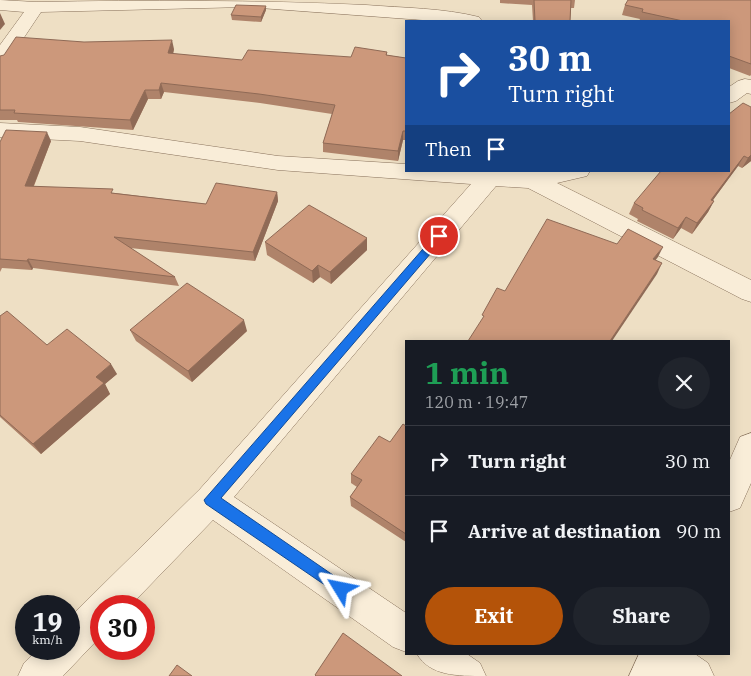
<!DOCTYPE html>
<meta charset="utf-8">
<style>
:root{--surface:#171b24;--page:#20242c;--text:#f1f3f6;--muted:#9ea1a6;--line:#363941;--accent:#b45309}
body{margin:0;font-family:"IBM Plex Serif",serif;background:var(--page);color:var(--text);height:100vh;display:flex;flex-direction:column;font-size:19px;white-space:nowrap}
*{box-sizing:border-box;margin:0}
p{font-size:16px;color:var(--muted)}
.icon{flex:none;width:28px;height:28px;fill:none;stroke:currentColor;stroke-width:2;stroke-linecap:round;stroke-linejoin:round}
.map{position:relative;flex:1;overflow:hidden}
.sheet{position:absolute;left:405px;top:340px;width:325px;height:315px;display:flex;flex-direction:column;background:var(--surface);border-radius:0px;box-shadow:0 2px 12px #0003}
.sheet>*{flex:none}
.hud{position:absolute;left:405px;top:20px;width:325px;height:152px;border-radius:0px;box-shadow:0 2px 12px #0003;background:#1a4fa0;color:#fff;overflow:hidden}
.speed{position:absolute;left:15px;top:595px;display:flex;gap:10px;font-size:25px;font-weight:700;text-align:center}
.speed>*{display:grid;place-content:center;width:65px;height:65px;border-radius:50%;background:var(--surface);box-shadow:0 2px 12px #0003;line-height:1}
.speed small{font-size:12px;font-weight:400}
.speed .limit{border:8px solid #d22;background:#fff;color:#111}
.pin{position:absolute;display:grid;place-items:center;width:42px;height:42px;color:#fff;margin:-21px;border:2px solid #fff;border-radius:50%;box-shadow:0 1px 5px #0007}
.me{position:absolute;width:55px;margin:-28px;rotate:305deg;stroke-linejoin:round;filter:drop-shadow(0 0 4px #0008)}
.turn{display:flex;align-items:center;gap:18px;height:105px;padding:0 20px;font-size:22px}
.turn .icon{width:65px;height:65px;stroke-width:2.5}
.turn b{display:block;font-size:35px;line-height:42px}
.then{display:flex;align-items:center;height:48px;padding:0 20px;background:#0003;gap:10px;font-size:19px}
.round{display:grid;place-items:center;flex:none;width:52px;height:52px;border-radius:26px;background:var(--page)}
.summary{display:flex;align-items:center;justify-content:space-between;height:85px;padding:0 20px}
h1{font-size:30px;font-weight:700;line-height:38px;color:#1e9e55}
.cta{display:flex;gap:10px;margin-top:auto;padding:10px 20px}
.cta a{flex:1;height:58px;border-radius:30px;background:var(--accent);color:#fff;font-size:20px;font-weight:700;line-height:58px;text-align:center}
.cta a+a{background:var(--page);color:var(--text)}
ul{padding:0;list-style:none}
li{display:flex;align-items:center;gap:15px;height:70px;padding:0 20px;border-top:1px solid var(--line)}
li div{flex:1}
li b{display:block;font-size:19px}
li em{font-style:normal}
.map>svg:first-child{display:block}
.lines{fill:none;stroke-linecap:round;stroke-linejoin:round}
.minor-casing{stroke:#88715b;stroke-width:1}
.minor{fill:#f9edd8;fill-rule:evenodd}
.wall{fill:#af836a}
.shaded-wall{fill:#8f6a56}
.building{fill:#cc987b;stroke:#8f6a56}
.route{fill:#1a73e8;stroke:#114b97}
</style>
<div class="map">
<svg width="751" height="676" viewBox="0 0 751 676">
<rect width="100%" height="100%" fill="#eedfc4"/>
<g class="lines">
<g class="minor-casing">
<g id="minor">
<path d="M0,0L36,2C146,0 256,0 366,5C404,8 443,8 479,17L482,21H436L246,7L41,12L7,63L0,65V45L24,12L0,10Z"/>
<path d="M745,79L751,80V94L747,93L736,101L729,103V87L738,81Z"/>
<path d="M0,123L80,127L278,156L406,164V171H590L587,176L557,183L751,280V302L742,299L528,188L496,186L234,497L406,613V652L393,647L213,520L130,606H101V636L63,676H18L24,663L38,649H69V618L200,489L471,184L278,170L80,141L0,137Z"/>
<path d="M751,433V483L740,508L729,512V462L740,437Z"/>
<path d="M417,654H467L480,663L486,676C456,676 430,676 417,654Z"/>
<path d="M639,654H695L708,663L714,676H629Z"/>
</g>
</g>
<use href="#minor" class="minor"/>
</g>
<g class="wall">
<path d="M500,0H575L574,8H571L570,21H533L532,5L500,3Z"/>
<path d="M751,0V75L750,76L729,68V21H639L640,19L622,15L625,5Z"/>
<path d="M266,10L261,22L232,20L231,15Z"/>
<path d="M174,49L173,54L242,60L351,57L387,52V55L406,58V140H403L398,161L323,152V143L332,114L260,103L164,92L161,99H148L133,130L18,122L17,120H0V56Z"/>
<path d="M751,107V161L742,168L738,166L712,201H714L708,212L692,234L681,228L673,239L637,221L638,219L629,214L634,203Z"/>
<path d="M51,141L34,186L115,193L206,204L277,192L278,201L255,261L130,248L175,277L179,286L33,268L32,270L2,268L0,272V142Z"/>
<path d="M265,242L367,250L331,284L320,277L313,283L267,255Z"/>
<path d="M0,316L47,345L117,374L105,384L110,394L41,454L0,417Z"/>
<path d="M130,330L247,331L192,382L136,341Z"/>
<path d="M406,426V542L351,506L350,497L357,487L351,483V474L390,442Z"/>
</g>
<g class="shaded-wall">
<path d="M266,6V10L261,22V17Z"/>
<path d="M0,13L5,24L0,30Z"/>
<path d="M172,40L174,49L171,63L168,53Z"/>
<path d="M161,83L164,92L161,99L159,90Z"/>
<path d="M145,90L148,99L133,130L130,120Z"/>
<path d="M403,131V140L398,161V151Z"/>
<path d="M47,132L51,141L30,195L25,186Z"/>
<path d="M751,155V161L742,168L748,158Z"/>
<path d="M744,156L738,166L705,211L711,200Z"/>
<path d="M277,192L278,201L255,261L253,252Z"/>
<path d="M714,201L708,212L692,234L697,223Z"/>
<path d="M686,217L681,228L673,239L678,228Z"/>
<path d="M367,238V250L331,284L330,272Z"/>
<path d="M663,247L658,257L648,270L653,259Z"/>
<path d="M28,259L33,268L32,270L27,261Z"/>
<path d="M662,263L657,274L612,341H610Z"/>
<path d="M318,265L320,277L313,283L312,271Z"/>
<path d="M244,320L247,331L192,382L188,371Z"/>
<path d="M111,364L117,374L105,384L110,394L41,454L33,444L96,377Z"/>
</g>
<g class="building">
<path d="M534,0H571L570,21H535Z"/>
<path d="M628,0H751V64L729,56V21H683L642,12L643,9L625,5Z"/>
<path d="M236,5L266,6L261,17L231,15Z"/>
<path d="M16,37L84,42L172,40L168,53L242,60L248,50L351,57L355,47L387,52L386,55L406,58V131H403L398,151L323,143L335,105L259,94L161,83L159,90H145L130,120L14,113L15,110H0V56L4,55Z"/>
<path d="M743,103L751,107V155L748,158L744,156L711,200L714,201L697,223L686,217L678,228L642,210L643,208L634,203L661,171H729V114Z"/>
<path d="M6,130L47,132L25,186L113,189L111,193L206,204L216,183L277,192L253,252L114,237L175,277L28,259L27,261L0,259V142Z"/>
<path d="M309,205L367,238L330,272L318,265L312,271L265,242Z"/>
<path d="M547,219L617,244L628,229L663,247L653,259L662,263L610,341H468L484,316L482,315L497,288L505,291Z"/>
<path d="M187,283L244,320L188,371L130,330Z"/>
<path d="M7,311L47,345L67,329L111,364L96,377L104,383L33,444L0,415V316Z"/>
<path d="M403,424L406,426V534L350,497L362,480L351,474L379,436L390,442Z"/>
<path d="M343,633L402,676H316L315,675Z"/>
<path d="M177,665L192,676H169Z"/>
</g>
<path class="route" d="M439,233L444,236L443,239L221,498L346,584L348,589L346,594L341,596L206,504L204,500L436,234Z"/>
</svg>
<div class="speed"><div>19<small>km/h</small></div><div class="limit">30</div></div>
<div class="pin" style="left:439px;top:236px;background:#d93025"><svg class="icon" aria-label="arrive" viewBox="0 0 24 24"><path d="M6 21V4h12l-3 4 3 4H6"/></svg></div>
<svg class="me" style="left:341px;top:589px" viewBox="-20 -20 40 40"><path d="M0-17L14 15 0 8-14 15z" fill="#1a73e8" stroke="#fff" stroke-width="4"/></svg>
<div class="hud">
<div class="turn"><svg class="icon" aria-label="right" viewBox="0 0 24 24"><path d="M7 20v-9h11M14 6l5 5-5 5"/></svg><div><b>30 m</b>Turn right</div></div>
<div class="then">Then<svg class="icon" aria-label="arrive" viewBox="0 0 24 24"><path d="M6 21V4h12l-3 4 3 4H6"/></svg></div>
</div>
<section class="sheet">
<div class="summary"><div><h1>1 min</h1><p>120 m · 19:47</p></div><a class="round"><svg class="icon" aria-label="close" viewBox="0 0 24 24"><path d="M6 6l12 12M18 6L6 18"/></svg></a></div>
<ul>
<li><svg class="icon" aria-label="right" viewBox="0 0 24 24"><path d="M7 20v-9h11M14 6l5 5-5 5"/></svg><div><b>Turn right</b></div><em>30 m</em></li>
<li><svg class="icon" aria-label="arrive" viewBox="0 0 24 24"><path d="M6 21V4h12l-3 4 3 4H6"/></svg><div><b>Arrive at destination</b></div><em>90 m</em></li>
</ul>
<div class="cta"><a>Exit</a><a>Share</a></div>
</section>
</div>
